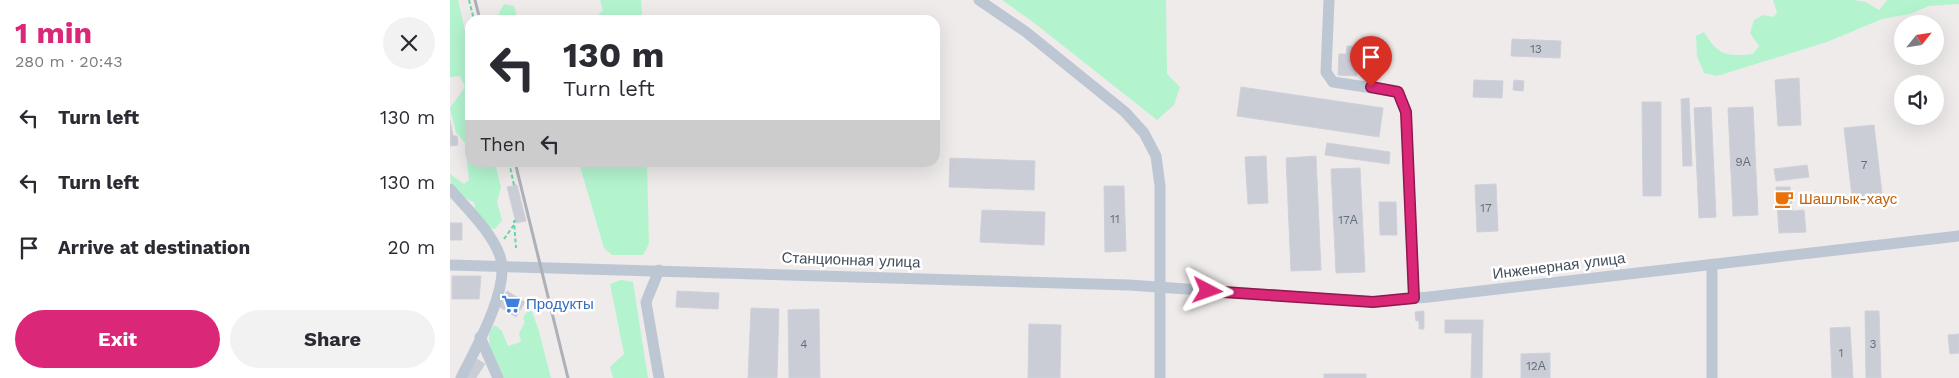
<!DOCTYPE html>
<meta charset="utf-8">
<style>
:root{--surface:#fff;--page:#f2f2f3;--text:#2b2b33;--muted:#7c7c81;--accent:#db2777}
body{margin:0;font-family:"Work Sans",sans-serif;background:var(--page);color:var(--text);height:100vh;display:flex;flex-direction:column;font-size:19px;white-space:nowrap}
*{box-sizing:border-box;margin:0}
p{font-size:16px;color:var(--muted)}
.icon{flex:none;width:28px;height:28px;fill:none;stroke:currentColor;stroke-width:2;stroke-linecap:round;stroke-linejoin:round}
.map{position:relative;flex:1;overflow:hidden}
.side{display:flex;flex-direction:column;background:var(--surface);width:450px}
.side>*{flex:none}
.top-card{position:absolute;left:15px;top:15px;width:475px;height:152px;border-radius:15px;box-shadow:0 5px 20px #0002;background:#fff;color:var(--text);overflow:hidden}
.needle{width:32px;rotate:60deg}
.controls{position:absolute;left:1444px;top:15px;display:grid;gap:10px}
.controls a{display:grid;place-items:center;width:50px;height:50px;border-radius:50%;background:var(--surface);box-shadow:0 5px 20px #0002;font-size:25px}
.pin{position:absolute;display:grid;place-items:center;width:42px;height:42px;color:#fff;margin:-51px -21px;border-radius:50% 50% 50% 0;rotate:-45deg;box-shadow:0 0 5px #0007}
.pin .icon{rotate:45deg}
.me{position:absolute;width:55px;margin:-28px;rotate:94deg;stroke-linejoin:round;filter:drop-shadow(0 0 4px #0008)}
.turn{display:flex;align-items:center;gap:18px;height:105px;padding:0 15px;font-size:22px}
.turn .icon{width:65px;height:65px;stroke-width:2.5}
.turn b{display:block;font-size:35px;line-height:42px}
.then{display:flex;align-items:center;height:48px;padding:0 15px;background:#0003;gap:10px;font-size:19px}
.round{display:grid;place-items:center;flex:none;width:52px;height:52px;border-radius:26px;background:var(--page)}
.headline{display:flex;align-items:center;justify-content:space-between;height:85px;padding:0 15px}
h1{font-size:30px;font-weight:700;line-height:38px;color:var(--accent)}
.cta{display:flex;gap:10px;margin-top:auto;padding:10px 15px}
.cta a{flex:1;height:58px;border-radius:30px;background:var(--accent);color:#fff;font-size:20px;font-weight:700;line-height:58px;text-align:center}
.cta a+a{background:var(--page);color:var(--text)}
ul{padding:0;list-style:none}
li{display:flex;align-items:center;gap:15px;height:65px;padding:0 15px}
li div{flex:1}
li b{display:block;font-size:19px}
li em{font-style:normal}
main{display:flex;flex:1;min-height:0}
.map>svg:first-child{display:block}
.green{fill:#b3f4cf}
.building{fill:#cacdd5;stroke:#cfd1d9}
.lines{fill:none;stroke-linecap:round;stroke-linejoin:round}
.path{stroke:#67d5a5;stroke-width:2;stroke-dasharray:4 2.5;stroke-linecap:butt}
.minor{stroke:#bdc7d4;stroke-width:11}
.rail{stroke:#adb0b7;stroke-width:3}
.route-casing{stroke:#8e194d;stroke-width:12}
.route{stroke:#db2777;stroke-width:9}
.labels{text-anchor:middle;stroke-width:5;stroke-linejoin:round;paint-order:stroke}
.number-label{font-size:12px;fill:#646e7a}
.food-label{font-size:15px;fill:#c56008;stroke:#fff;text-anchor:start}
.street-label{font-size:15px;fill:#424e5b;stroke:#fff}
.shop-label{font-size:15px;fill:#366cbe;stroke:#fff;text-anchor:start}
</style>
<main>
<section class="side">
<div class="headline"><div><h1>1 min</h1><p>280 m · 20:43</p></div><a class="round"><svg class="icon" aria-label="close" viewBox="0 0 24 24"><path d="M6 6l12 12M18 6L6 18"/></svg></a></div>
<ul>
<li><svg class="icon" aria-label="left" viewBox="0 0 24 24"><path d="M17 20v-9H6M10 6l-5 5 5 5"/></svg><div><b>Turn left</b></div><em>130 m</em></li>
<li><svg class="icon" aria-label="left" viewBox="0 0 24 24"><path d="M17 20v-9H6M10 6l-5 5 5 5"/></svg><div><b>Turn left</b></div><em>130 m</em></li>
<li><svg class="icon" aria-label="arrive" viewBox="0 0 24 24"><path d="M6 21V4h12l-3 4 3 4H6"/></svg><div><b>Arrive at destination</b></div><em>20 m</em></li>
</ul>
<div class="cta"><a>Exit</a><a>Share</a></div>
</section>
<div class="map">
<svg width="1509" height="378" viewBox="0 0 1509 378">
<rect width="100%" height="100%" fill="#efebeb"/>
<g class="green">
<path d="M0,0H8L20,53V162L45,163L51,187L47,202L52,220L45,229L35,228L26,213L24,202C10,197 0,189 0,174L14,184L19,180L15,143L6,132L0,108L15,87L10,76L0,77Z"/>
<path d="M150,0H191L192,20H143L153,10Z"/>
<path d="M552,0H716L717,74L730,87L724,105L707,120L583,22Z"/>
<path d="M1323,0H1403L1416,2L1429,10L1437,0H1509V4L1479,6L1460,14L1432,19L1377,42L1267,76L1254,73L1247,56L1246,36L1254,32C1268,55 1276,57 1303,54L1309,46L1300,33L1304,20L1313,15L1324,17L1327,12Z"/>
<path d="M54,4L64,6L68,20H49L48,15Z"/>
<path d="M129,163H197L199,244L193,255H162L154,248Z"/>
<path d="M171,280L183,282L198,378H163L160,367L174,354L160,284Z"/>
<path d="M80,307L88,328L101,378H53C47,364 30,337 45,325L52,331L58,346L71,342L69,333L75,322L73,318Z"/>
</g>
<g class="building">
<path d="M1062,39L1111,41L1110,58L1061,56Z"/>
<path d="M897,46H908L907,76L888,75L889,54H896Z"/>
<path d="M1349,78L1351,125L1328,126L1325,80Z"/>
<path d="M1024,80L1053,81L1052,98L1023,97Z"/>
<path d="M1064,80L1074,81L1073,91L1063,90Z"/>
<path d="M791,87L933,108L929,137L787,116Z"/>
<path d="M1239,98L1242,166H1233L1231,99Z"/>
<path d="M1192,102H1211V196H1193Z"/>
<path d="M1261,107L1266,217L1249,218L1244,108Z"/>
<path d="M1303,107L1308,215L1283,216L1278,108Z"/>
<path d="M0,121L3,136H7L8,145L0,146Z"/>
<path d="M1424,125L1433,202L1403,205L1394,128Z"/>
<path d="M877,143L940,152L939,164L875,155Z"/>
<path d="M816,156L818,203L798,204L795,157Z"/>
<path d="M866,156L871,270L841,271L836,158Z"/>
<path d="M500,158L585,161L584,190L499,187Z"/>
<path d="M1357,165L1359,177L1326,181L1324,169Z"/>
<path d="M910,168L915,272L886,273L881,169Z"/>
<path d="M1046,184L1048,231L1027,232L1025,185Z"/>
<path d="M64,185H67L76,221L66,223L61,203L66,202L62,186Z"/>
<path d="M62,186L66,202L61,203L57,187Z"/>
<path d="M654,186H674L676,251L655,252Z"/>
<path d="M1326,187H1340L1342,211L1354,210L1356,232L1329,233Z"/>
<path d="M929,202H946L947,235H930Z"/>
<path d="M532,210L595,212L594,245L530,242Z"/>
<rect x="0" y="223" width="12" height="17"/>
<path d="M2,276H31L29,299H2Z"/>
<path d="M57,291L75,302L66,317L48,306Z"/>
<path d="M227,291L269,293L268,309L226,307Z"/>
<path d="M301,308L329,309L327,378H298Z"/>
<path d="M369,309L370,378H339L338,310Z"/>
<path d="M974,311V329H969V321H966L965,312Z"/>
<path d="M1415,311H1429L1431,378H1416Z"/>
<path d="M995,320H1033L1032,378H1021L1022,333H995Z"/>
<path d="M579,324L611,325L610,378H578Z"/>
<path d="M1400,327L1403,378H1382L1380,328Z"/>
<path d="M1509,334V353L1500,354L1498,335Z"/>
<path d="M1100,353V378H1071V354Z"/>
<path d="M27,359L35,364L26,378H15Z"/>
<rect x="874" y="374" width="42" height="4"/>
</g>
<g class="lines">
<g class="path">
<path d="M19,0L24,20"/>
<path d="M59,162L64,185"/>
<path d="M66,221H64L66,248"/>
<path d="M54,239L64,225"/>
</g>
<g class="minor">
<path d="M529,0L576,32L675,112L694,133L706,156L710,186V378"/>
<path d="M879,0L876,72L883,82L948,92L956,112L964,298"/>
<path d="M0,189C17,209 41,231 50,256C61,287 25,350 11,378"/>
<path d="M1262,264V378"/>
<path d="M0,265L679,285L923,302L979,297L1509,236"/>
<path d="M209,270L196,302L209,378"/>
<path d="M30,337L48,378"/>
</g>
<g class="rail">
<path d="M25,0L30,20"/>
<path d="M65,162L118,378"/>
</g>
</g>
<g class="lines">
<g class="route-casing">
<path id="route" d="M758,291L923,302L964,298L956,112L948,92L921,87"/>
</g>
<use href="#route" class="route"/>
</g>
<defs>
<g id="cafe-bare" transform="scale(1.5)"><path d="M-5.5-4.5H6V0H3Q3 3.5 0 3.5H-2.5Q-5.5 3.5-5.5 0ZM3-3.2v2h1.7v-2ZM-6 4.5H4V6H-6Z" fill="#e8710a" stroke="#fff" stroke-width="2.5" paint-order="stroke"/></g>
<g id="supermarket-bare" transform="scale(1.5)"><path d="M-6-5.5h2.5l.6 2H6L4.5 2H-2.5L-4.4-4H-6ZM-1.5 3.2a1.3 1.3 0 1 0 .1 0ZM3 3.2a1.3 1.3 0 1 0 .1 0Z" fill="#3f7fe0" stroke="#fff" stroke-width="2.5" paint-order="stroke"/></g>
</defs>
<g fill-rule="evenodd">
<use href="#cafe-bare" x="1334" y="199"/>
<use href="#supermarket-bare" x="61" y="304"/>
</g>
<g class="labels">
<g class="number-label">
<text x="1086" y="53">13</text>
<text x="1293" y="166">9А</text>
<text x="1414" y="169">7</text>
<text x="1036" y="212">17</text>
<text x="665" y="223">11</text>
<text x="898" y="224">17А</text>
<text x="354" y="348">4</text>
<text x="1423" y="348">3</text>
<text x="1391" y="357">1</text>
<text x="1086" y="370">12А</text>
</g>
<g class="food-label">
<text x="1349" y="204">Шашлык-хаус</text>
</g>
<g class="street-label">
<text transform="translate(401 260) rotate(2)" y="5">Станционная улица</text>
<text transform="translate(1109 266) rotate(-7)" y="5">Инженерная улица</text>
</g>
<g class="shop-label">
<text x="76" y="309">Продукты</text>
</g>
</g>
</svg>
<div class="controls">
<a><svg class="needle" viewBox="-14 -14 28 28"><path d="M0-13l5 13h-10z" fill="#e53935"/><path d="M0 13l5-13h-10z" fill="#7c7c81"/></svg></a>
<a><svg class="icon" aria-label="sound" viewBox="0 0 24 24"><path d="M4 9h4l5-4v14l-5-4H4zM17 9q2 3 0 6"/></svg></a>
</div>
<div class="pin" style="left:921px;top:87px;background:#d93025"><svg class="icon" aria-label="arrive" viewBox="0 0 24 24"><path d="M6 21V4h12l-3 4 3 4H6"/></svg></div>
<svg class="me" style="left:758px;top:291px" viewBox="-20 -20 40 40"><path d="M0-17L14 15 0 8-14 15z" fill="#db2777" stroke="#fff" stroke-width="4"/></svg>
<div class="top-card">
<div class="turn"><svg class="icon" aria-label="left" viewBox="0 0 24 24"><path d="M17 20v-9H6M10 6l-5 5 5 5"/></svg><div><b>130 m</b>Turn left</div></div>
<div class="then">Then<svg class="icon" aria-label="left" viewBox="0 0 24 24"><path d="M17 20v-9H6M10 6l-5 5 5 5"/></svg></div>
</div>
</div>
</main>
